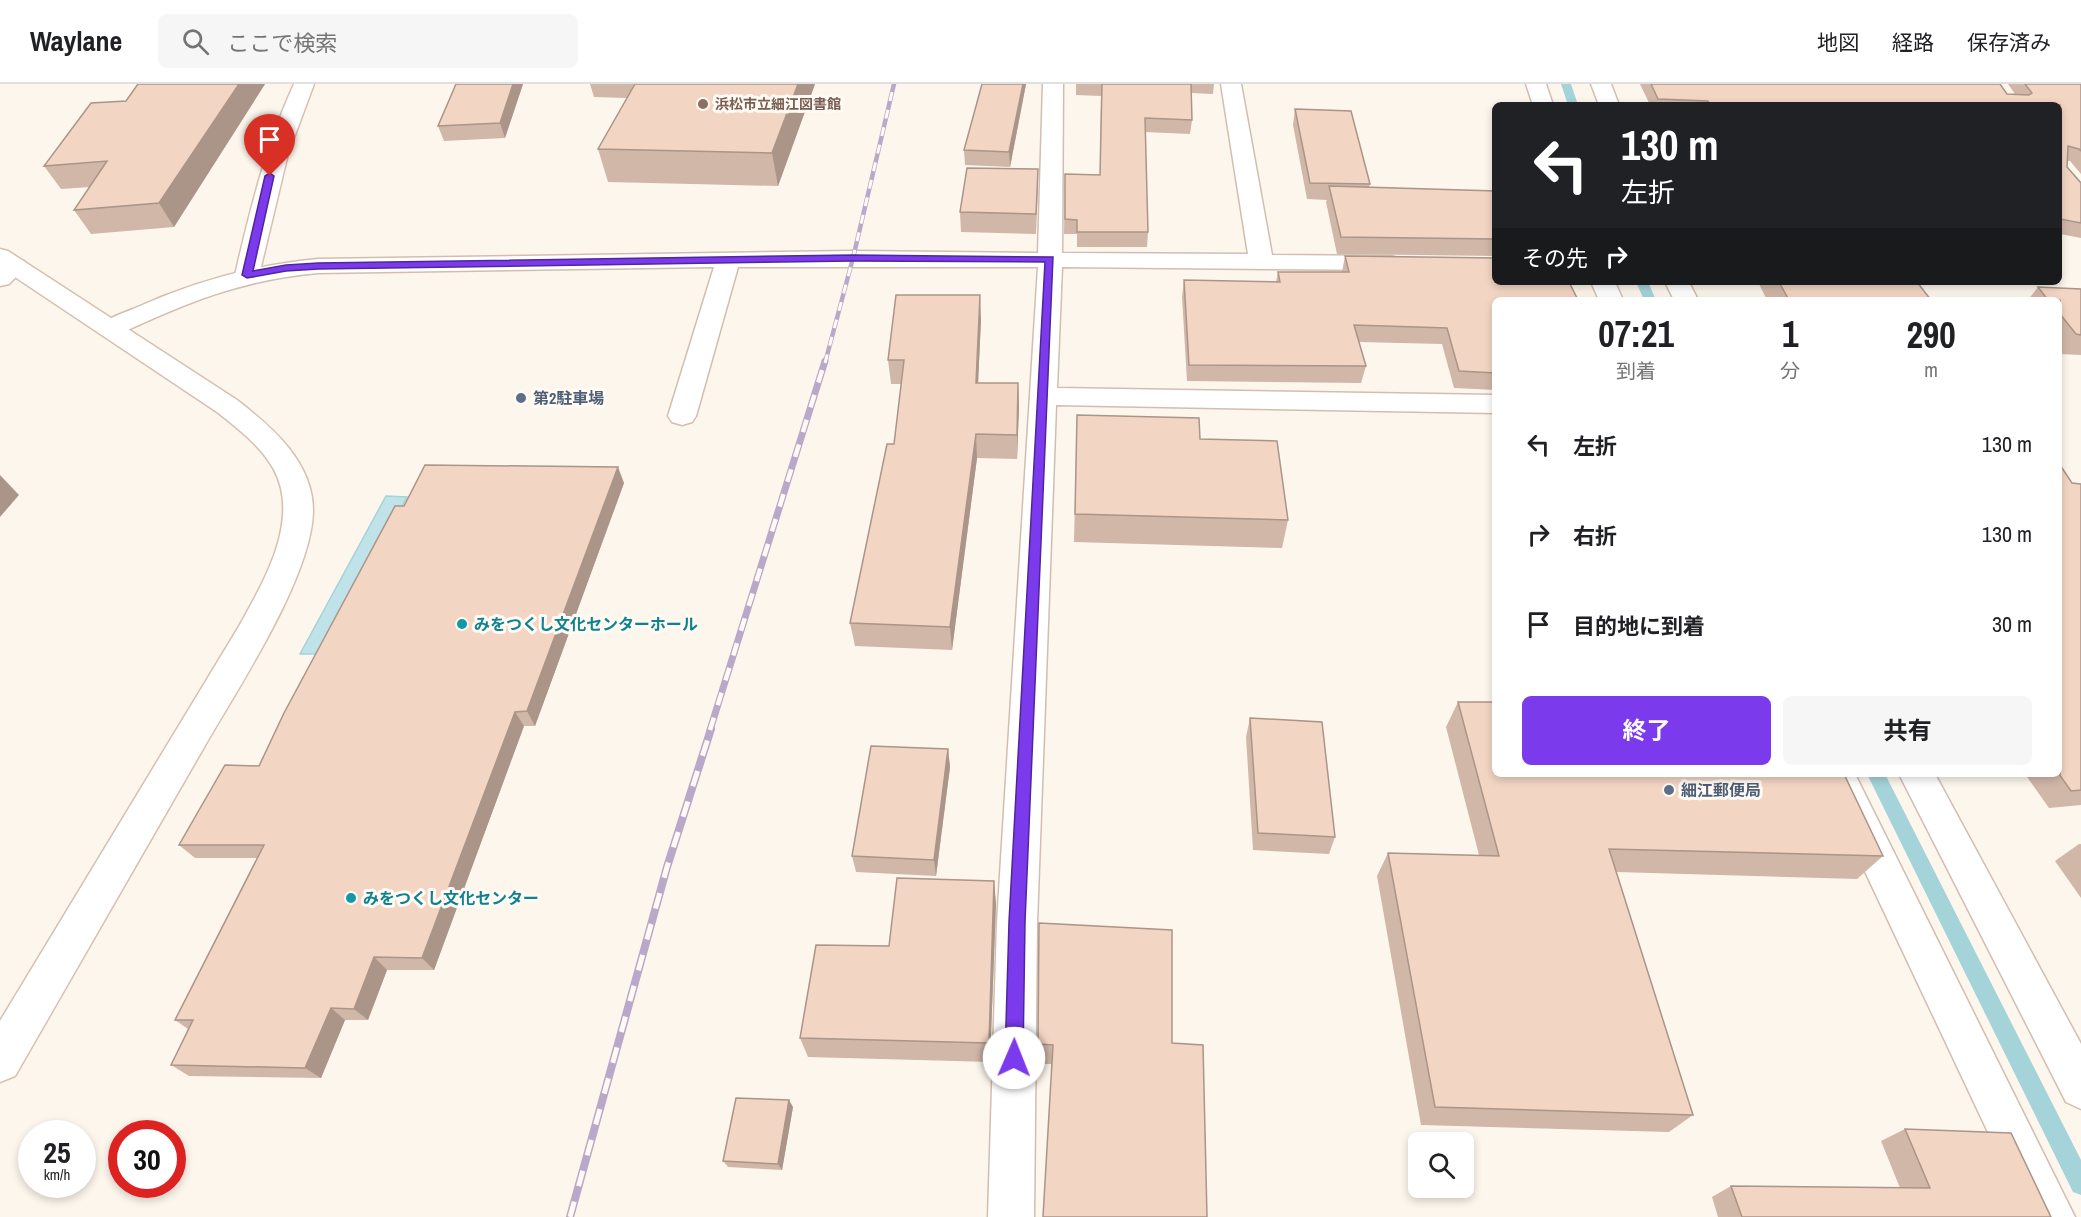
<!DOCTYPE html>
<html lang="ja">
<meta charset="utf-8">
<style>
:root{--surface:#fff;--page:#f6f6f6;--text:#202124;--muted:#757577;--line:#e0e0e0;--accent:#7c3aed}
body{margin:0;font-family:"Archivo Narrow","Noto Sans JP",sans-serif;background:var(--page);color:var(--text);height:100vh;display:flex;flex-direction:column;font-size:22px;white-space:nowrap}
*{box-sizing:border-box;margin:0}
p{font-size:20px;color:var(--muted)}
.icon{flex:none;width:33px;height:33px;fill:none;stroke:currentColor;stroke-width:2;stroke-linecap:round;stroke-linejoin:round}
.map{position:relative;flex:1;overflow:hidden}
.sheet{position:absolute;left:1492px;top:213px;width:570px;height:480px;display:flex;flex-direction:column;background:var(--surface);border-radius:9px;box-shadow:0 3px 9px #0003}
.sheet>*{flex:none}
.guide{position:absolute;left:1492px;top:18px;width:570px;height:183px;border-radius:9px;box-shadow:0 3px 9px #0003;background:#202124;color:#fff;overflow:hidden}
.fabs{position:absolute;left:1408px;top:1048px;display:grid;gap:12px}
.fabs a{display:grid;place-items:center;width:66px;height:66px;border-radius:9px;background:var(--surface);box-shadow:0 3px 9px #0003;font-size:30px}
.speed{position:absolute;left:18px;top:1036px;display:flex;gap:12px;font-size:30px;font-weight:700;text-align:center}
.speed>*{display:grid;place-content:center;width:78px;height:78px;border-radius:50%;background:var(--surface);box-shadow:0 3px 9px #0003;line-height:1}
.speed small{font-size:15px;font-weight:400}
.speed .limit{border:9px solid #d22;background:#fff;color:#111}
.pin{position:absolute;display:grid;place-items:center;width:51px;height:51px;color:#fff;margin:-62px -26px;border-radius:50% 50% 50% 0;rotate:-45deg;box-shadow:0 0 6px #0007}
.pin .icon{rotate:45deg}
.me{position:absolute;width:66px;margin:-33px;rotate:1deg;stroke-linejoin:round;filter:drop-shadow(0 0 4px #0008)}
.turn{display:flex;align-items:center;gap:21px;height:126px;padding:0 30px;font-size:27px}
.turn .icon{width:78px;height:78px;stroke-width:2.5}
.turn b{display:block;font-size:42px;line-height:51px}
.then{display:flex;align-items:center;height:57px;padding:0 30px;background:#0003;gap:12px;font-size:22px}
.eta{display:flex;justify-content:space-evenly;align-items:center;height:102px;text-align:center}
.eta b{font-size:36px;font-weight:700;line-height:42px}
.action{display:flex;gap:12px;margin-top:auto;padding:12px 30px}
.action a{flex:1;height:69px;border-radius:9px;background:var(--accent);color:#fff;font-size:24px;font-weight:700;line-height:69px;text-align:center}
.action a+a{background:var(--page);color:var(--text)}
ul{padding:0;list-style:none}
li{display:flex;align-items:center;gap:18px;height:90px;padding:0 30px}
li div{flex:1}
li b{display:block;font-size:22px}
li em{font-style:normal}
header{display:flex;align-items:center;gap:36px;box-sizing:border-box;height:84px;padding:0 30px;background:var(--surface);border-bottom:2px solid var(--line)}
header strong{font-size:28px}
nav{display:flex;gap:33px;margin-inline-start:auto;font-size:21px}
.search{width:420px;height:54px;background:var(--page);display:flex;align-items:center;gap:15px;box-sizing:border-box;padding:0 21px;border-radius:9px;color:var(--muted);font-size:22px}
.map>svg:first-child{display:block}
.water{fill:#bfe3e8;stroke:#a5d3da;stroke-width:1.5}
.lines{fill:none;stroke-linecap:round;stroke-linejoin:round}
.stream{fill:#a5d3da;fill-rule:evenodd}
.street-casing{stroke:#d1beb0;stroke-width:3}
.secondary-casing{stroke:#d6c0b0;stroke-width:3}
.street{fill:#fff;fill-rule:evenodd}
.secondary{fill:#fff;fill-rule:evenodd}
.rail-far2-casing{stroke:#b9a8c9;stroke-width:4.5}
.rail-far1-casing{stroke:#b9a8c9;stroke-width:7}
.rail-casing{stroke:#b9a8c9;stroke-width:8}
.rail-far2{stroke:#fffaf3;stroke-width:3;stroke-dasharray:9;stroke-linecap:butt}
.rail-far1{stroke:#fffaf3;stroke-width:4.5;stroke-dasharray:13;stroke-linecap:butt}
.rail{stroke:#fffaf3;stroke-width:5;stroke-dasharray:16;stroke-linecap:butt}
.wall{fill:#d1b7a8}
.shaded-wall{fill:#aa9588}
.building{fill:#f3d5c3;stroke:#aa9588;stroke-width:1.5}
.route{fill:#7c3aed;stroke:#51269a;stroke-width:1.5}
.education-dot{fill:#8d6e63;stroke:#fffaf3;stroke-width:2}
.service-dot{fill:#5c6f8a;stroke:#fffaf3;stroke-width:2}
.culture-dot{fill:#0f9aa8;stroke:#fffaf3;stroke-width:2}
.labels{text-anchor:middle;stroke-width:6;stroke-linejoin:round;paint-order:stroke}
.far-education-label{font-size:14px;font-weight:bold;fill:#785e54;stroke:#fffaf3;text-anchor:start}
.service-label{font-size:16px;font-weight:bold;fill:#4e5e75;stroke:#fffaf3;text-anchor:start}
.culture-label{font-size:16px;font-weight:bold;fill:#0d838f;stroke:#fffaf3;text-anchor:start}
</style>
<header>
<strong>Waylane</strong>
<div class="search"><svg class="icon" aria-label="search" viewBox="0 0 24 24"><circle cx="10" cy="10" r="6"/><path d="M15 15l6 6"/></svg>ここで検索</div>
<nav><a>地図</a><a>経路</a><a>保存済み</a></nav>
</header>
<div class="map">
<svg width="2081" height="1133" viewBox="0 0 2081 1133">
<rect width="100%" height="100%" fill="#fdf6ec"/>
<path class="water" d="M386,412L407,413L324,570H300Z"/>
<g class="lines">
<g class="stream">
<path d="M1561,0H1571L1578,21H1568Z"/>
<path d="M1636,198H1648L1656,216H1644Z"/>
<path d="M1867,690H1885L2081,1076V1111L2073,1108Z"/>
</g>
<g class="street-casing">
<g id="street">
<path d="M1043,0H1063L1062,169L1248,170L1221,0H1241L1272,171L1390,172L1398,174L1402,179L1398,184L1390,186L1062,183L1057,304L1496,311V329L1056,321L1037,839L1034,1133H988L997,839L1038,183H738L696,332L692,338L682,341L672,338L668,332L714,183L318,189C241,196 188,218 119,250L110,253L101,250L97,245C104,235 121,230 133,225C193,198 252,181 318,175L853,167L1038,169Z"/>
<path d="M1526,0H1546L1553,21H1533Z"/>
<path d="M1591,0H1611L1619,21H1599Z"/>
<path d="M15,175L24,177L27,182L9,200L0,202V182L6,177Z"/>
<path d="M1591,198H1615L1623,216H1599Z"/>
<path d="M1665,198H1689L1698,216H1674Z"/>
<path d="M1819,690H1855L2075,1133H2028Z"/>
<path d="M1899,690H1935L2081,960V1025L2066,1018Z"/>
</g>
</g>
<g class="secondary-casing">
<g id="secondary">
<path d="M294,0H314L288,70L259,191L256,196L247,198L238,196L235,191C250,126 266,61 294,0Z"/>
<path d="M0,165L8,167L237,316C272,343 314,379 313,428C311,495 237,605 203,665C140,774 78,883 15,992L0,998V937L238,544C263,499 302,435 273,384C260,361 237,344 217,328L0,183Z"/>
</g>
</g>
<use href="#street" class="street"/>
<use href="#secondary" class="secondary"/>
<g class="rail-far2-casing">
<path id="rail-far2" d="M825,279L853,174L894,0"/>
</g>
<g class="rail-far1-casing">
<path id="rail-far1" d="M710,646L825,277"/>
</g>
<g class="rail-casing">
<path id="rail" d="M570,1133L667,783L711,645"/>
</g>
<use href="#rail-far2" class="rail-far2"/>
<use href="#rail-far1" class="rail-far1"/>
<use href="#rail" class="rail"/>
</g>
<g class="wall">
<path d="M138,0H265L174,143L91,150L74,126L90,103L61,105L44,82L126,17Z"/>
<path d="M456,0H523L505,54L444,57L438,42Z"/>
<path d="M590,0H815L778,102L608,98L598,65L627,14L594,13Z"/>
<path d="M1026,0L1010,83L965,81L964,66Z"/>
<path d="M1076,0H1214L1213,10L1191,9L1192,36L1190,50L1145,48L1148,148L1147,163H1077V150H1064L1065,90L1100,91L1101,12L1076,11Z"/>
<path d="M1640,0H2000L2007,10H2015L2008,0H2081V90L2070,77H2067V83L2081,99V154L2060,150V21H1650Z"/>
<path d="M1295,25L1370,100L1369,103L1496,107V172L1337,170L1326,118L1327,116L1307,115L1293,41Z"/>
<path d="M1038,104L1036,150L961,148L960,128Z"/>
<path d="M1345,172L1496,216V306L1454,304L1442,260L1359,258L1366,282L1361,299L1187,297L1182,213L1184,196L1276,198L1278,188H1342Z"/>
<path d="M1758,198H1917L1931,216H1767Z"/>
<path d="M2038,203L2081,205V271L2060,270V216H2028Z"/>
<path d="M981,235L978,299H1018L1019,323L1017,375L977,374L952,566L855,562L850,539L894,360L901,300H891L888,276Z"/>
<path d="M1077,331L1200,355L1288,436L1282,464L1074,458Z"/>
<path d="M624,399L535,642H524L434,886H387L368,936H345L321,994L189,992L171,981L188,945L175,936L257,774H195L179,761L259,682Z"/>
<path d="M2072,399L2081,400V721L2049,724L2025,690H2060Z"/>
<path d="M1458,618L1883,772L1857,795L1616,788L1693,1031L1669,1048L1421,1041L1377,792L1388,769L1479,771L1446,643Z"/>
<path d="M1250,634L1335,753L1329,770L1253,766L1246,653Z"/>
<path d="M948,665L950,683L936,792L856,788L852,772Z"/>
<path d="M2079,760H2081V814L2055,777Z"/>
<path d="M994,797L996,820L990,978L808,973L800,954L889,862Z"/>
<path d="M1039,839L1172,846L1052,980H1038Z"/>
<path d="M793,1023L782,1086L728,1083L723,1077Z"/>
<path d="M1905,1045L2051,1133H1718L1712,1113L1731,1102L1900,1104L1881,1057Z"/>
</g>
<g class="shaded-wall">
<path d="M239,0H265L174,143L159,119Z"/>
<path d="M513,0H523L505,54L500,39Z"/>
<path d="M798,0H815L778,102L772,69Z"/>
<path d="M1023,0H1026L1010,83L1009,68Z"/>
<path d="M980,211L981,235L977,323L976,299Z"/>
<path d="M1018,299L1019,323L1017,375V351Z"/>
<path d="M976,350L977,374L952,566L950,543Z"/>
<path d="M618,383L624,399L535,642L527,627Z"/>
<path d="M0,391L19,411L0,433Z"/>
<path d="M515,628L524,642L434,886L422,874Z"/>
<path d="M948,665L950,683L936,792L934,776Z"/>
<path d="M994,797L996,820L990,978L989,959Z"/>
<path d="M374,873L387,886L368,936L354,925Z"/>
<path d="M331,924L345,936L321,994L305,984Z"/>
<path d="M789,1016L793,1023L782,1086L778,1080Z"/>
</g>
<g class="building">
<path d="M138,0H239L159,119L74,126L107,77L44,82L91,19L126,17Z"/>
<path d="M456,0H513L500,39L438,42Z"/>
<path d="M635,0H798L772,69L598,65Z"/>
<path d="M982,0H1023L1009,68L964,66Z"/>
<path d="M1102,0H1191L1192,36L1145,34L1148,148H1077V136L1065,135V90L1100,91Z"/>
<path d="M1651,0H2000L2007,10L2029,11L2032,9L2025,0H2081V67L2079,65L2068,62L2067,83L2081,99V139L2060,135V21H1710L1708,17L1658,15Z"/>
<path d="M1295,25L1351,27L1370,100L1310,99Z"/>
<path d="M967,84L1038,85L1036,130L960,128Z"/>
<path d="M1329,102L1496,107V155L1341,153Z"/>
<path d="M1345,172L1496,174V198H1569L1578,216H1496V289L1459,287L1447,244L1354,241L1366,282L1189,281L1184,196L1280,198L1278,188H1349Z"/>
<path d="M1779,198H1917L1931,216H1789Z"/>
<path d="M2038,203L2081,205V251L2076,250L2060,230V216H2048Z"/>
<path d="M896,211H980L976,299H1018L1017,351L976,350L950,543L850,539L887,360H894L904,276H888Z"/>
<path d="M1077,331L1199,334L1200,355L1277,357L1288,436L1075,430Z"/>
<path d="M425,381L618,383L527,627L515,628L422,874L374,873L354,925L331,924L305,984L171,981L193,936H175L264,761H179L225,681L259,682L284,629L395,422H404Z"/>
<path d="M2060,381L2072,399L2081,400V706L2071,707L2059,690H2060Z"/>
<path d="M1458,618H1496V690H1844L1883,772L1609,765L1693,1031L1435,1023L1388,769L1499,772Z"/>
<path d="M1250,634L1322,638L1335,753L1258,749Z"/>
<path d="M871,662L948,665L934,776L852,772Z"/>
<path d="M897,794L994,797L989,959L800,954L816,861L889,862Z"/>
<path d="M1039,839L1172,846V959L1203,961L1207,1133H1043L1053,961L1038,960Z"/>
<path d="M736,1014L789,1016L778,1080L723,1077Z"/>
<path d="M1905,1045L2011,1049L2051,1133H1742L1731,1102L1930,1104Z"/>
</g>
<path class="route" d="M270,89L274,92L253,187L286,181L318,179L853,171L1053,173L1025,838L1023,974L1020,981L1014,983L1008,981L1005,974L1009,838L1045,178L853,177L318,185L286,187L247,194L242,191L265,92Z"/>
<circle class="education-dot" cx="703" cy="20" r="6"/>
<g class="service-dot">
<circle cx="521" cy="314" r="6"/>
<circle cx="1669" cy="706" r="6"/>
</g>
<g class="culture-dot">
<circle cx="462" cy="540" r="6"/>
<circle cx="351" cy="814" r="6"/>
</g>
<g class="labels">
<g class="far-education-label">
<text x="715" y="25">浜松市立細江図書館</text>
</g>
<g class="service-label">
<text x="533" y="320">第2駐車場</text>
<text x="1681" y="712">細江郵便局</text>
</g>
<g class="culture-label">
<text x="474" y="546">みをつくし文化センターホール</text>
<text x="363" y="820">みをつくし文化センター</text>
</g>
</g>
</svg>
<div class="fabs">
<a><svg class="icon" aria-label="search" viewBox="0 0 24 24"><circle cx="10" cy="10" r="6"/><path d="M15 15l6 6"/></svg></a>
</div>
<div class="speed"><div>25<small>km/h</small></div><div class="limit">30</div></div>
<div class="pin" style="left:270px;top:92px;background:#d93025"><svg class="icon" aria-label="arrive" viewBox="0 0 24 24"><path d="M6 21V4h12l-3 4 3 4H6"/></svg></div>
<svg class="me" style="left:1014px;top:974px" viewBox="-20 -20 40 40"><circle r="19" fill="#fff"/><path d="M0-13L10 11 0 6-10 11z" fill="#7c3aed"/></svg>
<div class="guide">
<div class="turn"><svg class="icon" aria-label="left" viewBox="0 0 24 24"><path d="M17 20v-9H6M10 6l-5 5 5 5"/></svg><div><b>130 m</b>左折</div></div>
<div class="then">その先<svg class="icon" aria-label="right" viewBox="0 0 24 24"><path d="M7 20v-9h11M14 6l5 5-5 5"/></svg></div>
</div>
<section class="sheet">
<div class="eta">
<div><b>07:21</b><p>到着</p></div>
<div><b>1</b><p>分</p></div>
<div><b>290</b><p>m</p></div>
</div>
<ul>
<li><svg class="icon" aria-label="left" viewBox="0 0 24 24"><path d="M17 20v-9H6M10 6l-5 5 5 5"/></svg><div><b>左折</b></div><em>130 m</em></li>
<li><svg class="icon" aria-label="right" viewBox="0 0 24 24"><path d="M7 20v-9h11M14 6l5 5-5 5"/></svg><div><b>右折</b></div><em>130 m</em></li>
<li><svg class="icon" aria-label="arrive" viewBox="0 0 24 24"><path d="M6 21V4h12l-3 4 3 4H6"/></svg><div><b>目的地に到着</b></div><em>30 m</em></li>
</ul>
<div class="action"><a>終了</a><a>共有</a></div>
</section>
</div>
